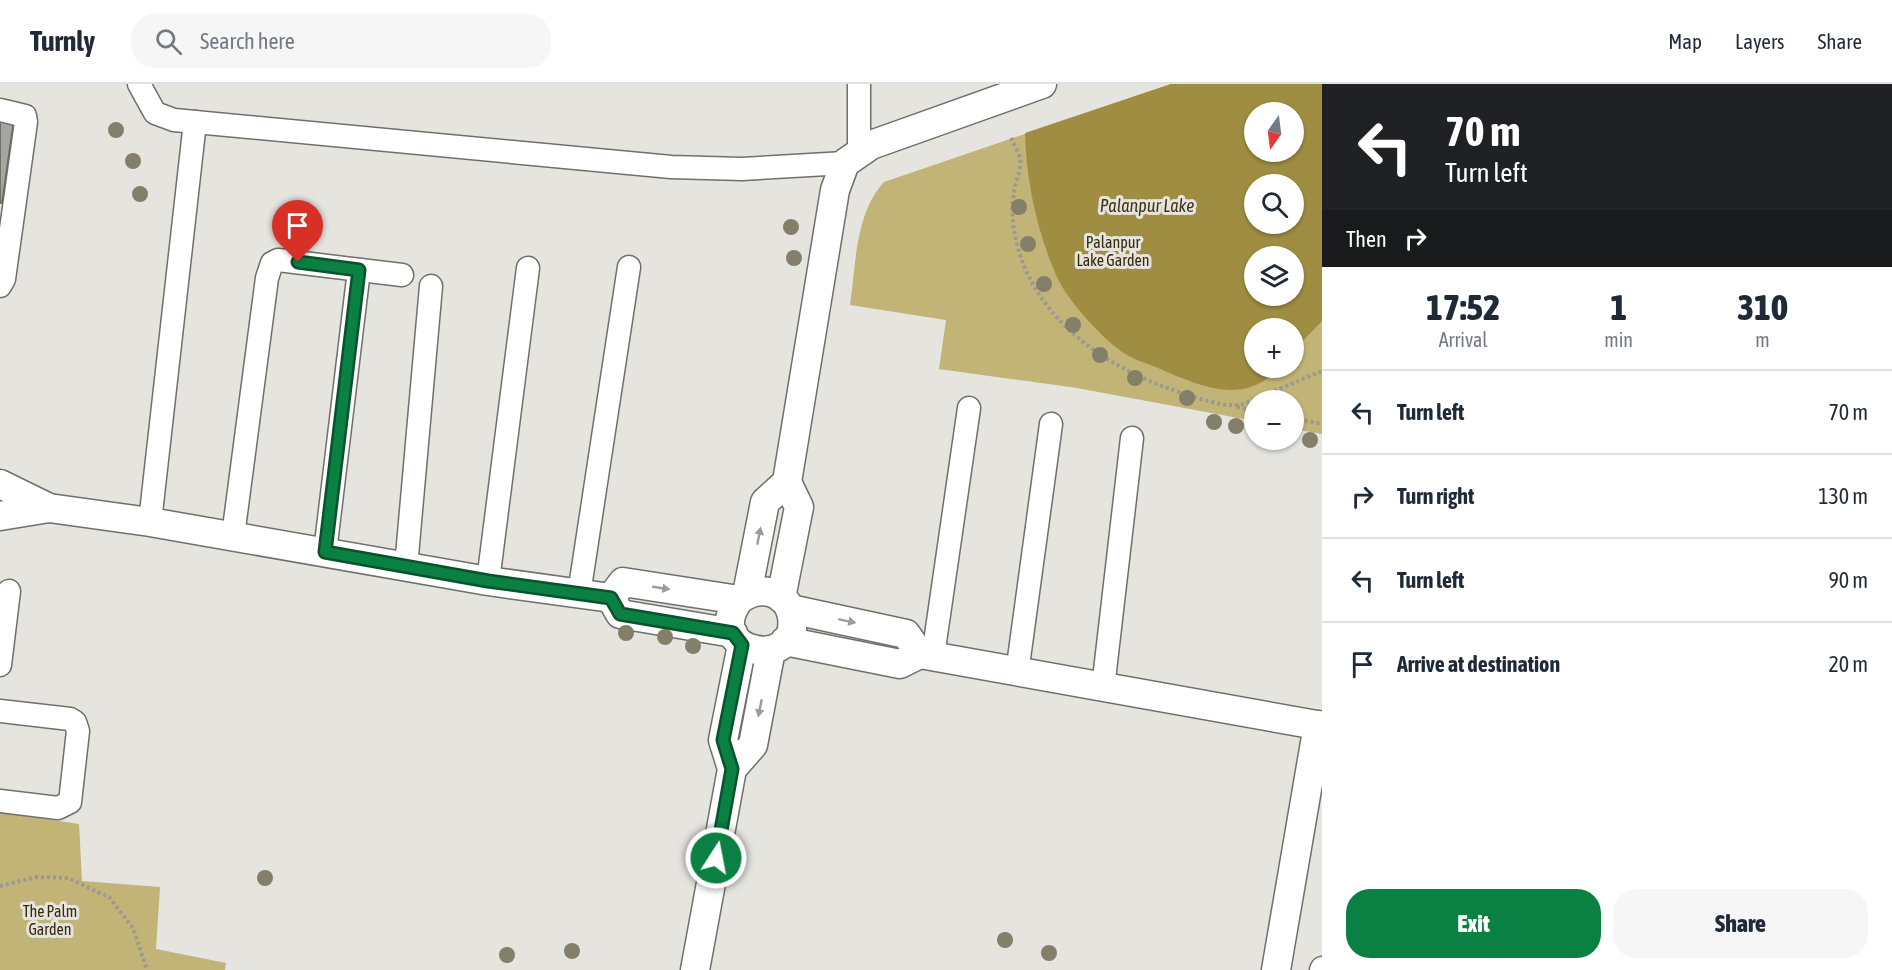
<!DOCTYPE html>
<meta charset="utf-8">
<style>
:root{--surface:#fff;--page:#f6f6f7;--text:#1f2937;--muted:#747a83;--line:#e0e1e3;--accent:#0b8043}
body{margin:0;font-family:"Asap Condensed",sans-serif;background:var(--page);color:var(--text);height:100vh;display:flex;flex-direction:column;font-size:22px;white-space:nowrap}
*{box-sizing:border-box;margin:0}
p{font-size:20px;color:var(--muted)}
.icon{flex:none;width:33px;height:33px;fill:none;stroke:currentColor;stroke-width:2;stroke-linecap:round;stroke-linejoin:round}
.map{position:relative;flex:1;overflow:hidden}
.drawer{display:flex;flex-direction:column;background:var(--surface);width:570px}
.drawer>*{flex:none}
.hud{background:#202124;color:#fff;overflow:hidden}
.needle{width:39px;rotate:194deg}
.buttons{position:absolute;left:1244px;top:18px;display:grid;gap:12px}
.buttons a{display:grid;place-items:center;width:60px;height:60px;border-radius:50%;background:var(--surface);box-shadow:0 2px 4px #0004;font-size:30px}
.pin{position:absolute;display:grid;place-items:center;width:51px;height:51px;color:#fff;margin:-62px -26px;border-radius:50% 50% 50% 0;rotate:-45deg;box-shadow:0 0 6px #0007}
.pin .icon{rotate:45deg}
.me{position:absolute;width:66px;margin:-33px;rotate:11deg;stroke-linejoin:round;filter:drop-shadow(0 0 4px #0008)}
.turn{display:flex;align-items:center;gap:21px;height:126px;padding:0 24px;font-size:27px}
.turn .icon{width:78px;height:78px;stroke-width:2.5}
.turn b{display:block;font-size:42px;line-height:51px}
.then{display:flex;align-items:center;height:57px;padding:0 24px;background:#0003;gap:12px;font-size:22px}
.eta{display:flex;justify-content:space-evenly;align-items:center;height:102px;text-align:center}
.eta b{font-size:36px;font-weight:800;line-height:42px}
.action{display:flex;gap:12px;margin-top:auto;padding:12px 24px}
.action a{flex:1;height:69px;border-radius:24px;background:var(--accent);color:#fff;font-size:24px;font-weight:800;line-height:69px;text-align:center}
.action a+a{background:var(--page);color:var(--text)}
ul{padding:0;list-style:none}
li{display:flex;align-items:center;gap:18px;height:84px;padding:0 24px;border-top:2px solid var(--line)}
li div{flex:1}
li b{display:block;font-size:22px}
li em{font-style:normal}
header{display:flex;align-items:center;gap:36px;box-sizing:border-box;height:84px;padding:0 30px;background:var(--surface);border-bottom:2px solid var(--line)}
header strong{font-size:28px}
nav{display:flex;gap:33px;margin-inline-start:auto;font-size:21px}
.search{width:420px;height:54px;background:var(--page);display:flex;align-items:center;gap:15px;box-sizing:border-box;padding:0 21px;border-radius:24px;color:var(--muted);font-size:22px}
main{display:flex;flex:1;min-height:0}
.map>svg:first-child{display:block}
.green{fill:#c2b377;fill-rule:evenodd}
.water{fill:#9f8d41;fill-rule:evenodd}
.building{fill:#a7a5a0;stroke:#605f5a;stroke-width:1.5}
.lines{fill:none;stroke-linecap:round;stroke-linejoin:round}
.minor-casing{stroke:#706f69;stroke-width:25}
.tertiary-casing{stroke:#706f69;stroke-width:31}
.path{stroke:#9a9994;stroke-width:4;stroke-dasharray:3 3;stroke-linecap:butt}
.minor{stroke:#fff;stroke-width:22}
.tertiary{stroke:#fff;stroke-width:28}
.tree{fill:#847f69}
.oneway{fill:#9b9b9a}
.route-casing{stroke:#07532c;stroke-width:15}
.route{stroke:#0b8043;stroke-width:10}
.labels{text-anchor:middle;stroke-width:6;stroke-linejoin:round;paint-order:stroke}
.park-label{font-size:16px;fill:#342c09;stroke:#e6e4df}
.water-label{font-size:18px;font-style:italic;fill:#3d3513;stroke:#e6e4df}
</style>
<header>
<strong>Turnly</strong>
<div class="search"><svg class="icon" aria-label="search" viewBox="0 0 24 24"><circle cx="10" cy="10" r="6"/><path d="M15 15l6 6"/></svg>Search here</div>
<nav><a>Map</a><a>Layers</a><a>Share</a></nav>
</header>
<main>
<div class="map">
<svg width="1322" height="886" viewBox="0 0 1322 886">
<rect width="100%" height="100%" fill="#e6e4df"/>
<g class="green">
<path d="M1171,0H1322V350L1293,345V316H1254V337L1077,304L939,285L946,236L850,221C856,180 855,130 884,98ZM1254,28H1293V68H1254ZM1254,100H1293V140H1254ZM1254,172H1293V212H1254ZM1254,244H1293V284H1254Z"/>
<path d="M0,728L79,740L82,797L160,803L156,865L226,879L225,886H0Z"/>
</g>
<path class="water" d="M1171,0H1322V237L1293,267V244H1254V284H1279C1243,323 1200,302 1158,284C1146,279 1131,275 1121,267C1099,251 1067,216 1056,191C1037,147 1026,96 1025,49ZM1254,28H1293V68H1254ZM1254,100H1293V140H1254ZM1254,172H1293V212H1254Z"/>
<path class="building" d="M0,32L14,34L2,119H0Z"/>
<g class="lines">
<g class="minor-casing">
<g id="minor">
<path d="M139,0L155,29L174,36L671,83L742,85L845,79"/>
<path d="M859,0V69"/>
<path d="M0,26L25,32L26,38L4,195L0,202"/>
<path d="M150,438L195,38"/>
<path d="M233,452L267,194L272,179L278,176L402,191"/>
<path d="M325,468L359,186"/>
<path d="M406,483L431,202"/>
<path d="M488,497L528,184"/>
<path d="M579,510L629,183"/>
<path d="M933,572L969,324"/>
<path d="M0,581L9,507"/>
<path d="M1017,589L1051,340"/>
<path d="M1103,604L1132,354"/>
<path d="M0,627L70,635L75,638L78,647L70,718L58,724L0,717"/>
<path d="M1321,886L1322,884"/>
</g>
</g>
<g class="tertiary-casing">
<g id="tertiary">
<path d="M0,400L49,424"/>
<path d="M0,432L49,424L150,438L488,497L611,514"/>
<path d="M747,510L765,418L787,398"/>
<path d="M611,514L623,498L739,516C758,501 788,505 792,533C800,589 700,569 739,516"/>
<path d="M611,514L620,530L733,549"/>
<path d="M781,514L799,423L787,398L835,106L845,79L871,61L1042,0"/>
<path d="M790,525L906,550L920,570"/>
<path d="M785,557L900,580L920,570L1322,642"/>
<path d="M732,685L753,661L771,566"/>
<path d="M695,886L732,685L723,656L742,561"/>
<path d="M1276,886L1318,641"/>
</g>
</g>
<g class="path">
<path d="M1011,54C1014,60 1019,68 1020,75C1022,82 1017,94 1015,102C1011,122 1012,140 1017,160C1037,240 1113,288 1188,311C1204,316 1224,323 1241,321L1322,287"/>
<path d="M1237,323L1254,327"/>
<path d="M1293,334L1322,340"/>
<path d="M0,802L37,793L68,794L109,813L133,844L147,886"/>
</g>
<use href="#minor" class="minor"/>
<use href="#tertiary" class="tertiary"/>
</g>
<g class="tree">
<circle cx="116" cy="46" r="8"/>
<circle cx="133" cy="77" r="8"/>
<circle cx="140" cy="110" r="8"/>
<circle cx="1019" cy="123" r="8"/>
<circle cx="791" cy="143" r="8"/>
<circle cx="1028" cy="160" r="8"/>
<circle cx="794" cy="174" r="8"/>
<circle cx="1044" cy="200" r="8"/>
<circle cx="1073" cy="241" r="8"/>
<circle cx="1100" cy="271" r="8"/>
<circle cx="1135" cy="294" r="8"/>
<circle cx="1187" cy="314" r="8"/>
<circle cx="1214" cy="338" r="8"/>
<circle cx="1236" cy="342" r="8"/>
<circle cx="1310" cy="356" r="8"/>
<circle cx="626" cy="549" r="8"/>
<circle cx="665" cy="553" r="8"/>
<circle cx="693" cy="562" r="8"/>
<circle cx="265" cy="794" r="8"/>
<circle cx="1005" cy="856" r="8"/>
<circle cx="572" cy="867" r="8"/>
<circle cx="1049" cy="869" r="8"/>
<circle cx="507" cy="871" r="8"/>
</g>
<defs><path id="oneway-solid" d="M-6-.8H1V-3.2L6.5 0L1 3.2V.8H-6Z" transform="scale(1.5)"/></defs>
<g class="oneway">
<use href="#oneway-solid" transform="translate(759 452) rotate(-79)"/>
<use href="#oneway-solid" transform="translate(661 504) rotate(9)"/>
<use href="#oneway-solid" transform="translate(847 537) rotate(12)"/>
<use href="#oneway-solid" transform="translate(760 624) rotate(101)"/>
</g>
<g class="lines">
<g class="route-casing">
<path id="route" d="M298,178L359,186L325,468L488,497L611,514L620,530L733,549L742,561L723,656L732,685L716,774"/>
</g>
<use href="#route" class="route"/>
</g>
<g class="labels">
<g class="park-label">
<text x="1113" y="164">Palanpur<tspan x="1113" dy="18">Lake Garden</tspan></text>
<text x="50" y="833">The Palm<tspan x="50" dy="18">Garden</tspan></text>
</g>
<g class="water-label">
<text x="1147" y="128">Palanpur Lake</text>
</g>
</g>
</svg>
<div class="buttons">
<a><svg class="needle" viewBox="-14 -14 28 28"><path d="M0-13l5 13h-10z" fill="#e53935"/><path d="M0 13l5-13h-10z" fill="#747a83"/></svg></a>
<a><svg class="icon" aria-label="search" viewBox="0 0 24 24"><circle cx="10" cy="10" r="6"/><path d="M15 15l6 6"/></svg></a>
<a><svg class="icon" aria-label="layers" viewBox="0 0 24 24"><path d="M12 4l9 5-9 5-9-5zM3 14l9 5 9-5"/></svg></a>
<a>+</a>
<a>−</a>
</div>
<div class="pin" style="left:298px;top:178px;background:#d93025"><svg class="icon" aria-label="arrive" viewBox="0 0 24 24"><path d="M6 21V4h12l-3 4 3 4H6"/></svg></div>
<svg class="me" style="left:716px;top:774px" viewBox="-20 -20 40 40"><circle r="17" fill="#0b8043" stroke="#fff" stroke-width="3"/><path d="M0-11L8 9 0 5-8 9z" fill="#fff"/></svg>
</div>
<section class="drawer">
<div class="hud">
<div class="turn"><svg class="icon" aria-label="left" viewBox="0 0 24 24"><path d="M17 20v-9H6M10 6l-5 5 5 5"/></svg><div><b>70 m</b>Turn left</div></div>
<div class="then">Then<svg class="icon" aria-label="right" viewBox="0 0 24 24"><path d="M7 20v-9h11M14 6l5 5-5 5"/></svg></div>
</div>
<div class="eta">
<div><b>17:52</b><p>Arrival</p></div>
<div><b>1</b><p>min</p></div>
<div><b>310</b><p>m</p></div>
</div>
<ul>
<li><svg class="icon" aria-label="left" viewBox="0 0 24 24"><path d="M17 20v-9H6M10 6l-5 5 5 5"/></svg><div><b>Turn left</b></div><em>70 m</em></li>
<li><svg class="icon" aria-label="right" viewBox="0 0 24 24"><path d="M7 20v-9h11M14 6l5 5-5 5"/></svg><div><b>Turn right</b></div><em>130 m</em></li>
<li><svg class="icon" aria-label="left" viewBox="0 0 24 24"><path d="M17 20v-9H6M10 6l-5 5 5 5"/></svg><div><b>Turn left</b></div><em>90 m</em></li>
<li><svg class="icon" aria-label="arrive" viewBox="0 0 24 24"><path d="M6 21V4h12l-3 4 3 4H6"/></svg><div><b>Arrive at destination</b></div><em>20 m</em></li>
</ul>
<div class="action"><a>Exit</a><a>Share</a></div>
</section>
</main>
